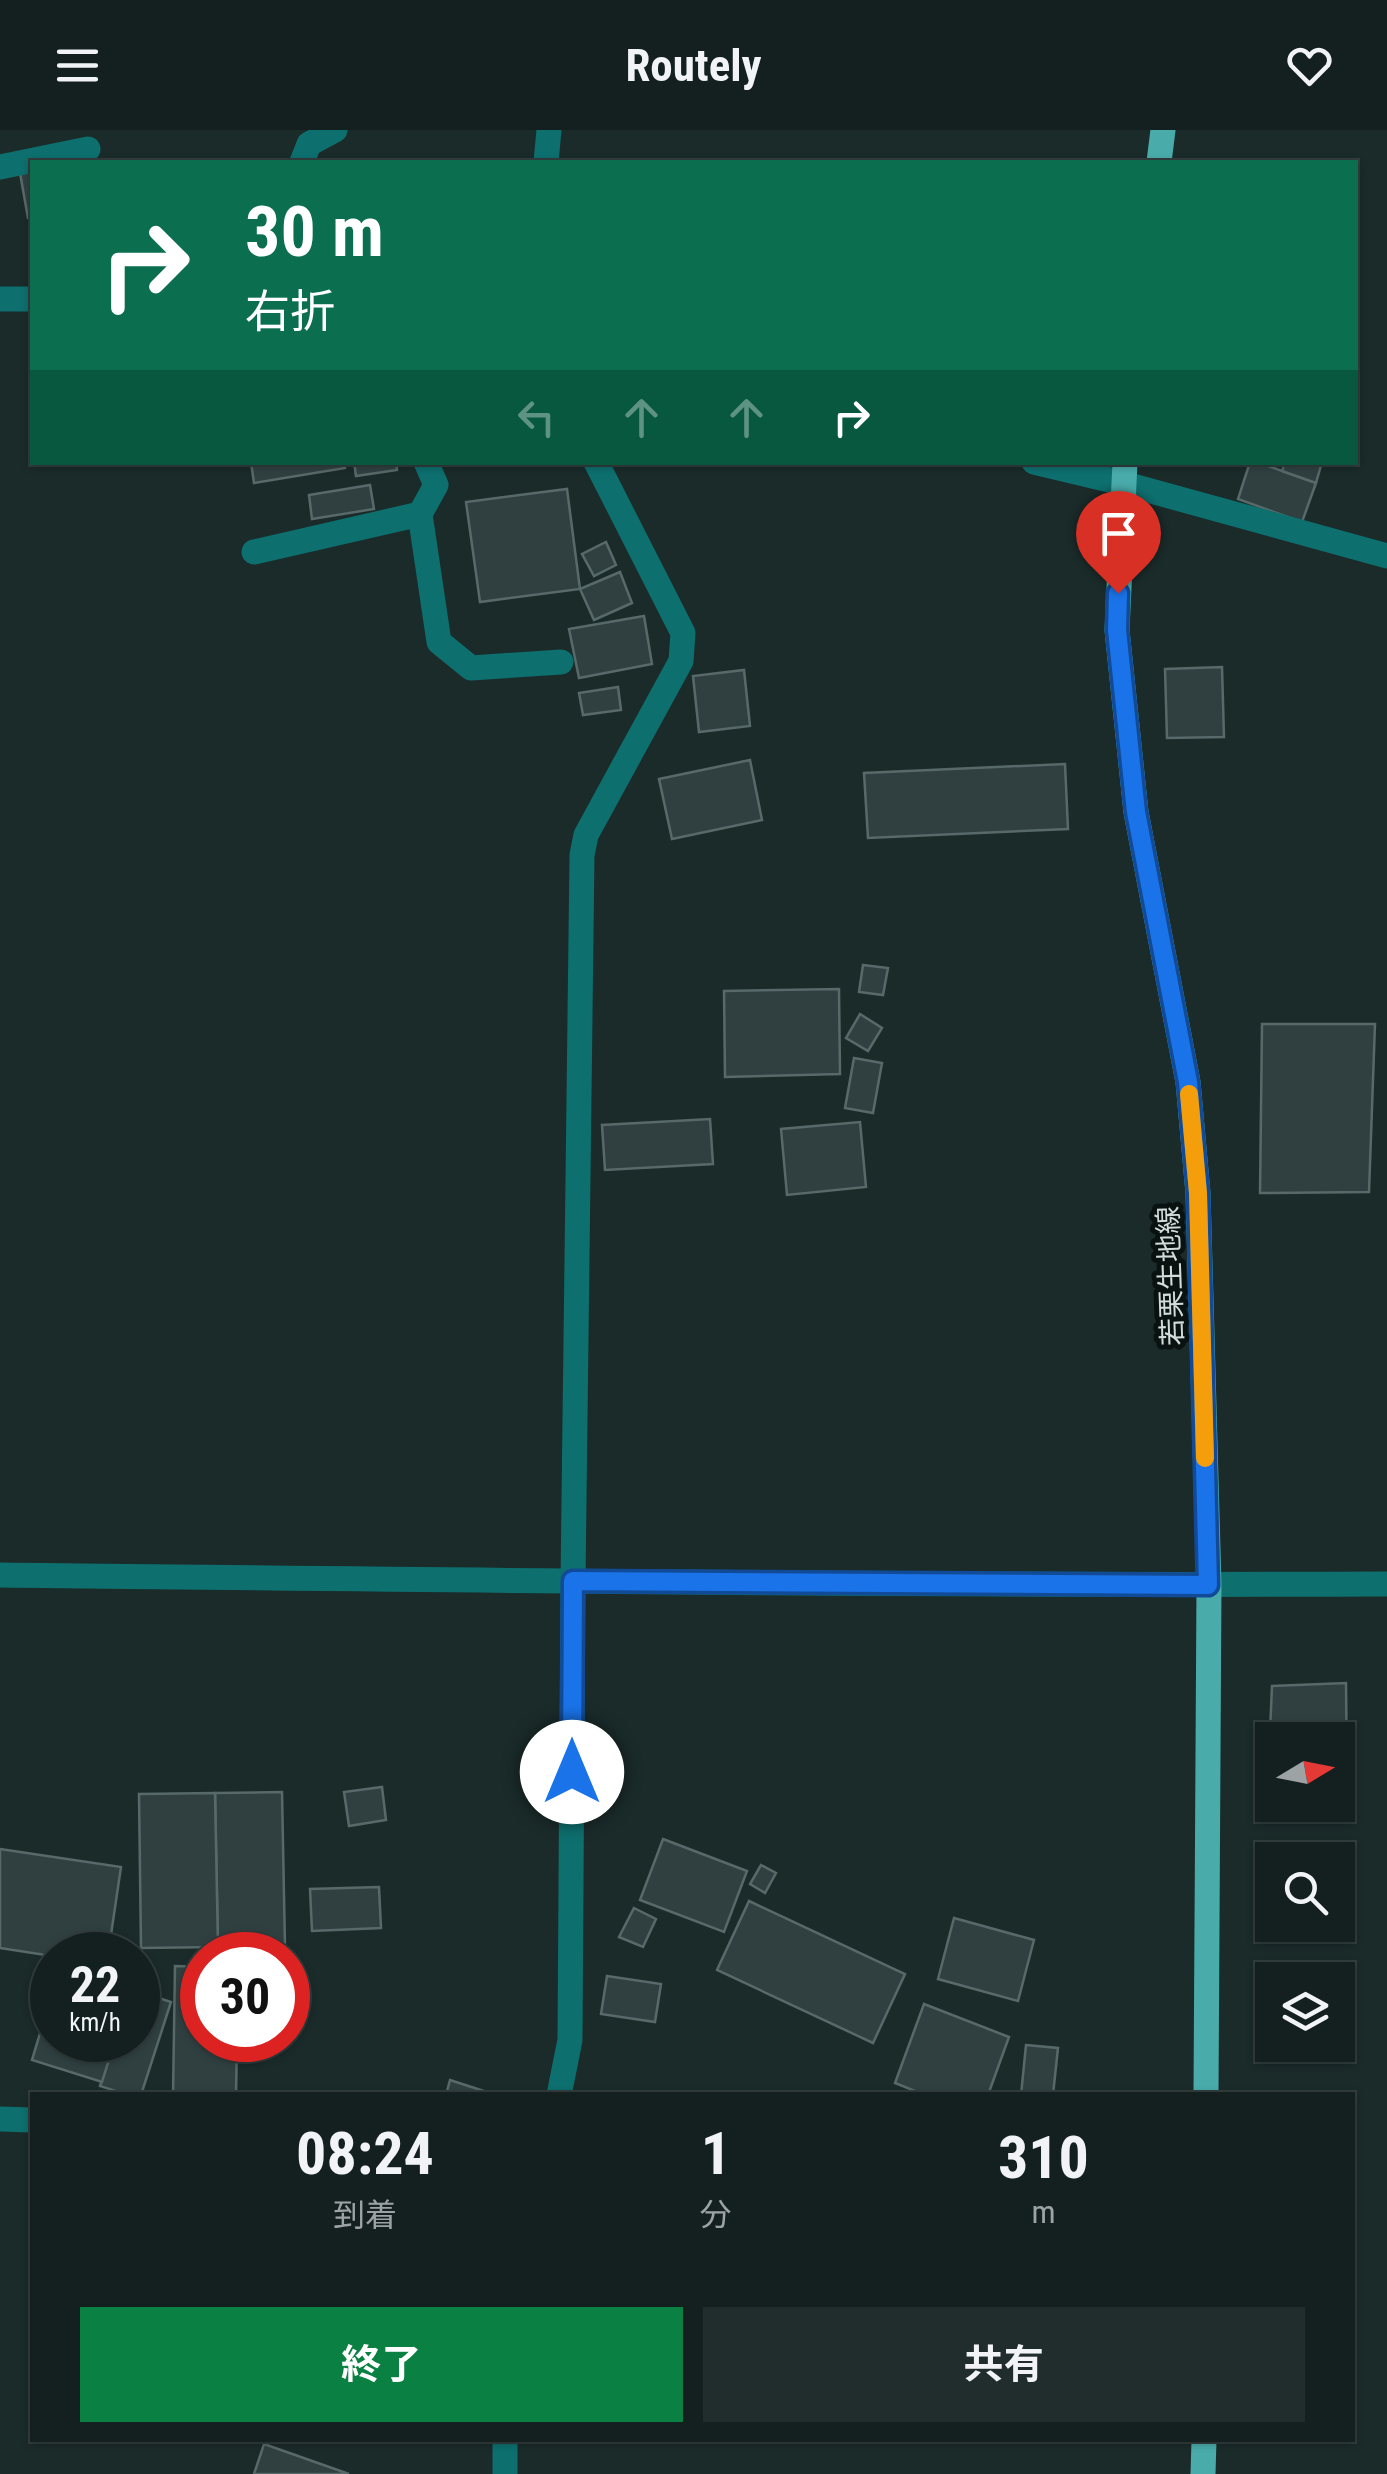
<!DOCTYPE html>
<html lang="ja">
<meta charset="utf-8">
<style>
:root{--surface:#142020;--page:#212d2d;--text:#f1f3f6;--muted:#9da3a5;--line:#333e3e;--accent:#0b8043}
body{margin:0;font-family:"Roboto Condensed","Noto Sans JP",sans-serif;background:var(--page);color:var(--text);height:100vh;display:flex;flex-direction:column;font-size:38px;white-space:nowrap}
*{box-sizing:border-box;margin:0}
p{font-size:32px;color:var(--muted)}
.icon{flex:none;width:55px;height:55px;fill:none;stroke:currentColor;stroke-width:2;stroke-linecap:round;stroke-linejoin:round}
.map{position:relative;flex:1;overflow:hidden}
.sheet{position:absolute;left:30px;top:1962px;width:1325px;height:350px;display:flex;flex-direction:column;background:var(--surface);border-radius:0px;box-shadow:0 2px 8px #0004,0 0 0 2px var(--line)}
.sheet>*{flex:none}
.guide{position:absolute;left:30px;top:30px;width:1328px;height:305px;border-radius:0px;box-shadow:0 2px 8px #0004,0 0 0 2px var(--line);background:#0b6e4f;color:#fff;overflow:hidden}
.needle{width:65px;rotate:80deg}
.tools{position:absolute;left:1255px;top:1592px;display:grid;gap:20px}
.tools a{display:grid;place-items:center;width:100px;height:100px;border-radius:0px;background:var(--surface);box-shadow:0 2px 8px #0004,0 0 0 2px var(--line);font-size:50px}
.speed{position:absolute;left:30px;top:1802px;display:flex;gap:20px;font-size:50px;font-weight:700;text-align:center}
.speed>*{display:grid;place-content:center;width:130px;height:130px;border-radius:50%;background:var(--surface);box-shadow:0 2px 8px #0004,0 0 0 2px var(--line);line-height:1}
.speed small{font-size:25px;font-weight:400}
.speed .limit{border:15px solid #d22;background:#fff;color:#111}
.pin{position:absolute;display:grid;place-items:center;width:85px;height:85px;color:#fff;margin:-102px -42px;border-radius:50% 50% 50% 0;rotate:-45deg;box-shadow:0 0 10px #0007}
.pin .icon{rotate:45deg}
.me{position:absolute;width:110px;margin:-55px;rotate:0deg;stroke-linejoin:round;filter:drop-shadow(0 0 8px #0008)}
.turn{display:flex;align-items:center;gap:35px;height:210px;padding:0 50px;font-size:45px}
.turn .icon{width:130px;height:130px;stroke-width:2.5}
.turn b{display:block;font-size:70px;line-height:85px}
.lanes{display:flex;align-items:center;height:95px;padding:0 50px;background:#0003;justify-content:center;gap:50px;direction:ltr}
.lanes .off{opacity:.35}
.eta{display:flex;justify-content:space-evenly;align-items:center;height:170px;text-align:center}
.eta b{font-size:60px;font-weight:700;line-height:70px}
.cta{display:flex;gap:20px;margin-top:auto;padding:20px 50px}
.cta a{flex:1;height:115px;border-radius:0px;background:var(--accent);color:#fff;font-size:40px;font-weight:700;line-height:115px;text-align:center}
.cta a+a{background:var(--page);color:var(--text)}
header{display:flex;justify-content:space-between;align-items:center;height:130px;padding:0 50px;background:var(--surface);font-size:45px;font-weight:700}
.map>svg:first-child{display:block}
.building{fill:#304040;stroke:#576968;stroke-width:2.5}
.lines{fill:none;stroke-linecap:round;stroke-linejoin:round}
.minor{stroke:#0d6f6e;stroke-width:25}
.major{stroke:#49acaa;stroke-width:25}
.route-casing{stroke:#114b97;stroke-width:25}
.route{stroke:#1a73e8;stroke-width:18}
.slow{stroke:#f59e0b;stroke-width:18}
.labels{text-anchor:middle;stroke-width:10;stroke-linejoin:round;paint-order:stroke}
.street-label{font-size:28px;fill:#d2dcdb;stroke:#0a1211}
</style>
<header><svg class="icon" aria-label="menu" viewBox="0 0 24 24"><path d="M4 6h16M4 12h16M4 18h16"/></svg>Routely<svg class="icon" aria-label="heart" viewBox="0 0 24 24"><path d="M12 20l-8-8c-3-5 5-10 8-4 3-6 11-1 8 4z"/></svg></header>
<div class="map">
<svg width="1387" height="2344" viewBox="0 0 1387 2344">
<rect width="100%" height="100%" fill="#1a2b2a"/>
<g class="building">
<path d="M32,41V88H28L20,43Z"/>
<path d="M251,332H344L345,338L254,353Z"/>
<path d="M354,332H396L397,340L356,346Z"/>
<path d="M1250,332H1257L1316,353L1302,392L1238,369Z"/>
<path d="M1285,332H1322L1316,353L1282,341Z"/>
<path d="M370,355L374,379L312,389L309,365Z"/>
<path d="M567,359L580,459L480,472L466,372Z"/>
<path d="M606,412L616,435L594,446L582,424Z"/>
<path d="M620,442L632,473L594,490L580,459Z"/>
<path d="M644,486L652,534L579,548L569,499Z"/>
<path d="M1222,537L1224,607L1167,608L1165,539Z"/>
<path d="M744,540L750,596L699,602L693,546Z"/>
<path d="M618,557L621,580L583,585L579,563Z"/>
<path d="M750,630L762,690L672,709L659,649Z"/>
<path d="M1065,634L1068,699L868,708L864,643Z"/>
<path d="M863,835L888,838L883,865L859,862Z"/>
<path d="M839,859L840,944L725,947L724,861Z"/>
<path d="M860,884L882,898L868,921L846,908Z"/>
<path d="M1262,894H1375L1369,1062L1260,1063Z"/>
<path d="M854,928L882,933L873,983L845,978Z"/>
<path d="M710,989L713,1034L605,1040L602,995Z"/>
<path d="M860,992L866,1057L787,1065L781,999Z"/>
<path d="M1346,1553L1347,1647H1338V1610H1272V1647H1268L1272,1556Z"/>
<path d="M382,1657L386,1690L349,1696L344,1662Z"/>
<path d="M282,1662L285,1816L218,1817L215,1663Z"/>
<path d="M215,1663L218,1817L141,1818L139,1664Z"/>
<path d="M663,1709L747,1741L724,1802L640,1770Z"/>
<path d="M0,1719L121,1737L108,1825L52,1826L0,1818Z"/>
<path d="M761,1735L776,1743L765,1763L750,1754Z"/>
<path d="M379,1757L381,1798L312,1801L310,1759Z"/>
<path d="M749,1771L905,1844L873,1913L717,1840Z"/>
<path d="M634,1778L656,1789L643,1817L619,1807Z"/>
<path d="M954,1788L1034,1810L1018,1871L938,1849Z"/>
<path d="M175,1836L202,1837V1910H237L236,1965H173Z"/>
<path d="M607,1846L661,1854L655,1892L601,1884Z"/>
<path d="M138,1861L171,1872L141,1965H128L100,1956L115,1910H138Z"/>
<path d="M52,1863V1910H115L102,1952L32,1930Z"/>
<path d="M924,1874L1009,1907L988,1965H925L895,1953Z"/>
<path d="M1026,1915L1058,1918L1053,1965H1021Z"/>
<path d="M450,1950L496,1965H446Z"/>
<path d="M264,2314L349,2344H254Z"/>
</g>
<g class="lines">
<g class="minor">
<path d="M302,32L309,14L335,0"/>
<path d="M546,32L549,0"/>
<path d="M0,37L88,19"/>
<path d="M0,169H32"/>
<path d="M1034,332L1122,353L1387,426"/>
<path d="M420,384L439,512L471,538L561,532"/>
<path d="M254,422L420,384L436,355L426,332"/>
<path d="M0,1445C462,1450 925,1456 1387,1454"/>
<path d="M559,1965L570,1910L573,1451L582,725L586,705L681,531L683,503L596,332"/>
<path d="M0,1989L32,1990"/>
<path d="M505,2310V2344"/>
</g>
<g class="major">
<path d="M1159,32L1163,0"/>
<path d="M1125,332L1117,500L1136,682L1188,952L1198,1063L1209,1455L1206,1965"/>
<path d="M1203,2344L1204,2310"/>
</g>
</g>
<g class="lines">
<g class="route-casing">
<path id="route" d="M572,1642L573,1451L1208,1455L1198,1063L1188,952L1136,682L1117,500L1118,463"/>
</g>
<use href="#route" class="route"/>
<path class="slow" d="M1189,964L1198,1063L1205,1328"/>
</g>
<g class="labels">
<g class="street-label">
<text transform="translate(1170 1146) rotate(-92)" y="10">若栗生地線</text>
</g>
</g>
</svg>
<div class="tools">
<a><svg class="needle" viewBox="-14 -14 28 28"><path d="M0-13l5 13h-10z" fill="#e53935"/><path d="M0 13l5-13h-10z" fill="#9da3a5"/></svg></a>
<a><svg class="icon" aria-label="search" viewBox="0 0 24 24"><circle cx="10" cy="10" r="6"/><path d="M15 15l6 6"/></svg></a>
<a><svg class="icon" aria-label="layers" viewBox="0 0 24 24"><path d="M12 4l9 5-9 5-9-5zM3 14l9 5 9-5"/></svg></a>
</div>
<div class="speed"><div>22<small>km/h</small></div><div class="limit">30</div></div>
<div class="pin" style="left:1118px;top:463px;background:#d93025"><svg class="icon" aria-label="arrive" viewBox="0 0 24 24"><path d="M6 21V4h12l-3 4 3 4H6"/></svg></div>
<svg class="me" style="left:572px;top:1642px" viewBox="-20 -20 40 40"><circle r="19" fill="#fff"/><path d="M0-13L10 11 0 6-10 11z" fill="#1a73e8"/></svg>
<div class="guide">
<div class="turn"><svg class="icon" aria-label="right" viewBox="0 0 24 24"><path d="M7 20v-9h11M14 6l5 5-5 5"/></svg><div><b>30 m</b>右折</div></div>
<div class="lanes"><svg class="icon off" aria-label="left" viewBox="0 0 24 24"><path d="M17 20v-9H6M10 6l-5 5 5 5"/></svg><svg class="icon off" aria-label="ahead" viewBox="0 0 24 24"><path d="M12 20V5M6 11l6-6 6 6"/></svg><svg class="icon off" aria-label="ahead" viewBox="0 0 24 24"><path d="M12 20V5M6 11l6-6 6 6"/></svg><svg class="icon" aria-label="right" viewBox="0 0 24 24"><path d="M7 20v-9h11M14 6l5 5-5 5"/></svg></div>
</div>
<section class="sheet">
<div class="eta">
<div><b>08:24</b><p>到着</p></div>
<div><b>1</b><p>分</p></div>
<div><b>310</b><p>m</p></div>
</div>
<div class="cta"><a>終了</a><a>共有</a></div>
</section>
</div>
